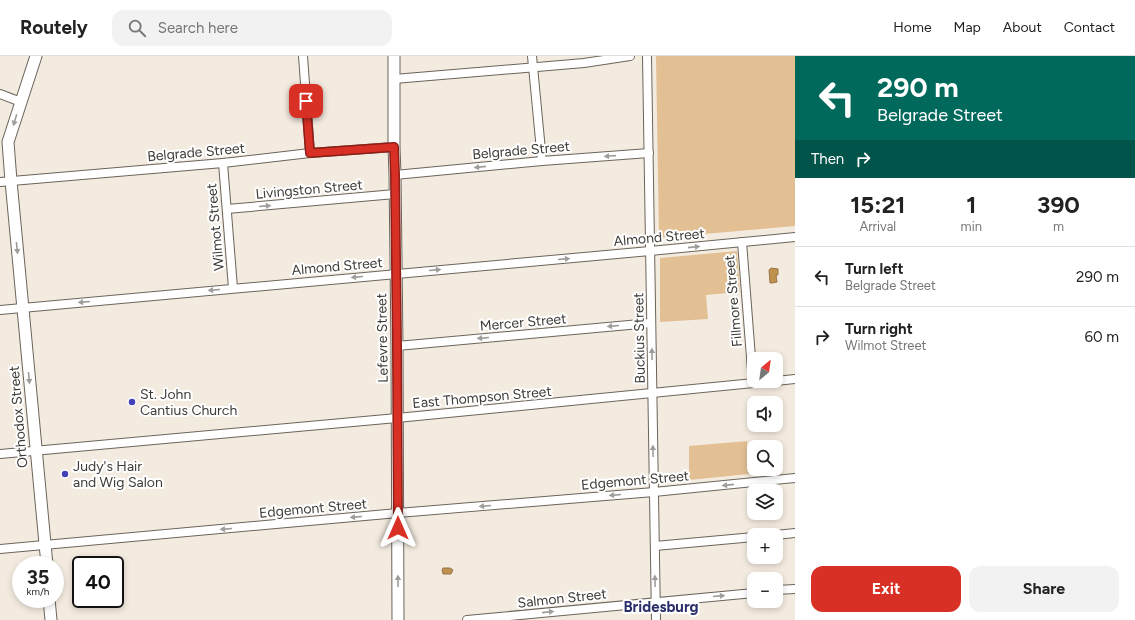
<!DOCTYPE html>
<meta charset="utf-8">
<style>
:root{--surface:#fff;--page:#f2f2f2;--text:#222;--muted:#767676;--line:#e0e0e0;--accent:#d93025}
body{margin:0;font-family:Figtree,sans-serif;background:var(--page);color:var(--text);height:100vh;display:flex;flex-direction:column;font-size:15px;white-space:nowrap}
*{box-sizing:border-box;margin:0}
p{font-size:13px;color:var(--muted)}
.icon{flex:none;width:22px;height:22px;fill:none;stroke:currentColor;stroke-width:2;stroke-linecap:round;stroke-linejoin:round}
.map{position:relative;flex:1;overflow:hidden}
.drawer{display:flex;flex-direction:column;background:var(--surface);width:340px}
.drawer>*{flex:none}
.guide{background:#00695c;color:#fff;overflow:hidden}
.needle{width:26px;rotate:29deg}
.controls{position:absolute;left:747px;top:296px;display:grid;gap:8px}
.controls a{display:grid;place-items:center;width:36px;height:36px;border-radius:8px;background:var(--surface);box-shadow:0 2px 6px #0003;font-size:20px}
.speed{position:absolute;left:12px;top:500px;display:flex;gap:8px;font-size:20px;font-weight:700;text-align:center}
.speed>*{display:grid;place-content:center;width:52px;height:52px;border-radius:50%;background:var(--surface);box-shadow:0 2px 6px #0003;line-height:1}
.speed small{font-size:10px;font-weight:400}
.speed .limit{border:2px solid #111;border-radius:6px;background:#fff;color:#111}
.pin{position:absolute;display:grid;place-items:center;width:34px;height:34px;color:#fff;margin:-17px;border-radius:8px;box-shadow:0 2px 6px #0006}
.me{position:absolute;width:44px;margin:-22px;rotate:0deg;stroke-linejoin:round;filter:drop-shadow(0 0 3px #0008)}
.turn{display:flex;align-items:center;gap:14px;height:84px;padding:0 16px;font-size:18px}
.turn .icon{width:52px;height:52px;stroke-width:2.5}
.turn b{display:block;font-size:28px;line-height:34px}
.then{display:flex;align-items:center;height:38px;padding:0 16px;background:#0003;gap:8px;font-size:15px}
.eta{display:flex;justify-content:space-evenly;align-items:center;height:68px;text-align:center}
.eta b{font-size:24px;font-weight:700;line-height:28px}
.button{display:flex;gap:8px;margin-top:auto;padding:8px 16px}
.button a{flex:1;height:46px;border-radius:12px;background:var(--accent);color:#fff;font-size:16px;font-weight:700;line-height:46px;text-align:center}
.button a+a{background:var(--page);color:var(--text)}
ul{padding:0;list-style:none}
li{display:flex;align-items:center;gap:12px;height:60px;padding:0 16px;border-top:1px solid var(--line)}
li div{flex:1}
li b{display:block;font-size:15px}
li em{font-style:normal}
header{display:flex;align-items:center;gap:24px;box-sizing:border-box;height:56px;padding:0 20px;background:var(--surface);border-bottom:1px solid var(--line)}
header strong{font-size:19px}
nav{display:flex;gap:22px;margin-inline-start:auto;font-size:14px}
.search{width:280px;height:36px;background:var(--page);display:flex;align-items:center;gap:10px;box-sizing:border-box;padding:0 14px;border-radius:12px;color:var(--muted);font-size:15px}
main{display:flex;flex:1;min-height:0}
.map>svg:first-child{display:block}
.green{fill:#e2c094}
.water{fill:#bf904e;stroke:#987647}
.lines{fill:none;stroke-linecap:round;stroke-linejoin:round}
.street-casing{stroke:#6b645a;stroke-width:10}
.secondary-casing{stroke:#6b645a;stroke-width:13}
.street{stroke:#fff;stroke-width:8}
.secondary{stroke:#fff;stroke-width:11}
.oneway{fill:#9e9d9a}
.route-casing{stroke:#8d1f18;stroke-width:10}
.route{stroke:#d93025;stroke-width:7}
.poi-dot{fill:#4241b7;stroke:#fff;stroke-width:1.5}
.labels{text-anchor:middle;stroke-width:4;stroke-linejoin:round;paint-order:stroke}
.street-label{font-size:14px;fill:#3e3b36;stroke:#fff}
.poi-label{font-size:14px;fill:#3e3b36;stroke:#fff;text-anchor:start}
.neighbourhood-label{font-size:15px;font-weight:bold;fill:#2b2f69;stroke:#fff}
</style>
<header>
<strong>Routely</strong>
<div class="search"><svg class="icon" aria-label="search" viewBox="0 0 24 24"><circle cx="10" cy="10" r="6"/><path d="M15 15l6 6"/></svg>Search here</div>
<nav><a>Home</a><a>Map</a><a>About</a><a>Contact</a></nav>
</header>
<main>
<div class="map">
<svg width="795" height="564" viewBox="0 0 795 564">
<rect width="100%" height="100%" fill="#f4ebe0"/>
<g class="green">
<path d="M656,0H795V170L659,182Z"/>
<path d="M737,195L740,236L706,239L708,263L660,266V202Z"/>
<path d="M747,385L749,418L689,424V390Z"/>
</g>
<g class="water">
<path d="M771,212L778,213V219H776L777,226L772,227H770L769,214Z"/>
<path d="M443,512H450L453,514L451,518H443L442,514Z"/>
</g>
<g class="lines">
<g class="street-casing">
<g id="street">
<path d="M303,0L310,97"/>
<path d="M532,0L542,105"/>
<path d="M647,0L656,564"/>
<path d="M394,23L584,7L630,0"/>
<path d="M0,38L21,46"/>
<path d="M223,107L233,232"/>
<path d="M395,119L542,105L649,97"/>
<path d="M0,126L223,107L310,97L394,91"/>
<path d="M227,153L395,138"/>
<path d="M742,186L753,327"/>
<path d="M0,254L650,195L795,181"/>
<path d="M397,290L651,267"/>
<path d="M776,325L795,323"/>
<path d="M0,398L397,362L774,325"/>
<path d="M776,479L795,477"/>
<path d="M655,490L754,481"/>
<path d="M0,493L398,457L654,436L795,422"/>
<path d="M776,534L795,533"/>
<path d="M467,564L754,537"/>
</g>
</g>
<g class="secondary-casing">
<g id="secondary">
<path d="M36,0L8,86L11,125L47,509"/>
<path d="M394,0V91L395,119L397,290L398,564"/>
<path d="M49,543L51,564"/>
</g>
</g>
<use href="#street" class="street"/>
<use href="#secondary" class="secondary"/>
</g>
<defs><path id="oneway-solid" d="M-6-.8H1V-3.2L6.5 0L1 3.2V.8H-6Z"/></defs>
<g class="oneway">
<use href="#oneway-solid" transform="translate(15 64) rotate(107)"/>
<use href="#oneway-solid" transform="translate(610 100) rotate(176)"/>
<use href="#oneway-solid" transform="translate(480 111) rotate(174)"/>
<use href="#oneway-solid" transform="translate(265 150) rotate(-5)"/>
<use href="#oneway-solid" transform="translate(694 191) rotate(-6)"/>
<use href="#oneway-solid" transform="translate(17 192) rotate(84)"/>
<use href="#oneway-solid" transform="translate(564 203) rotate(-5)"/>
<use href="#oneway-solid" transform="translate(435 214) rotate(-5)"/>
<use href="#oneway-solid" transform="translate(357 221) rotate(175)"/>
<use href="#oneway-solid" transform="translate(214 234) rotate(175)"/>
<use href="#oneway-solid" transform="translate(84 246) rotate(175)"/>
<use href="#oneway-solid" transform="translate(613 270) rotate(175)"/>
<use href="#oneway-solid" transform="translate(483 282) rotate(175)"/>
<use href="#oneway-solid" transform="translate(652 298) rotate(-91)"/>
<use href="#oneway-solid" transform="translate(29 322) rotate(85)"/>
<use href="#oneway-solid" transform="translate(653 395) rotate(-91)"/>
<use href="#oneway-solid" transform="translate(728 429) rotate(174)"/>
<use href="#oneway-solid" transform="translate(615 439) rotate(175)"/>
<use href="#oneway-solid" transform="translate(485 450) rotate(175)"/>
<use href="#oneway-solid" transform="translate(356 461) rotate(175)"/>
<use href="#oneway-solid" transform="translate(226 473) rotate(175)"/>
<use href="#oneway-solid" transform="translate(398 525) rotate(-90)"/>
<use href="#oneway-solid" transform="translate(655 525) rotate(-91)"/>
<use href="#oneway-solid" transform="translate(719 540) rotate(-5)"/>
<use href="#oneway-solid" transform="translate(548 556) rotate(-6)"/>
</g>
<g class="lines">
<g class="route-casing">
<path id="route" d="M306,45L310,97L394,91L395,119L397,290L398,472"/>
</g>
<use href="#route" class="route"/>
</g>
<g class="poi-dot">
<circle cx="132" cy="346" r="4"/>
<circle cx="65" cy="418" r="4"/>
</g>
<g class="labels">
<g class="street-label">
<text transform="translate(521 94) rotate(-5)" y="5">Belgrade Street</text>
<text transform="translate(196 96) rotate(-5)" y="5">Belgrade Street</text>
<text transform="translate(309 133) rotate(-5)" y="5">Livingston Street</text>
<text transform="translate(215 171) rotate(-95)" y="5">Wilmot Street</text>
<text transform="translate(659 181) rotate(-5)" y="5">Almond Street</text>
<text transform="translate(337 210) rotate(-5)" y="5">Almond Street</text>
<text transform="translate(733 245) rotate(-95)" y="5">Fillmore Street</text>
<text transform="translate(523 266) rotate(-5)" y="5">Mercer Street</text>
<text transform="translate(382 282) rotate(-91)" y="5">Lefevre Street</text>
<text transform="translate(639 282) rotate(-91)" y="5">Buckius Street</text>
<text transform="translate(482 341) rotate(-5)" y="5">East Thompson Street</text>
<text transform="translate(18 361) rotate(-95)" y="5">Orthodox Street</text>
<text transform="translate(635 424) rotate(-5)" y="5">Edgemont Street</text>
<text transform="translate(313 452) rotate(-5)" y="5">Edgemont Street</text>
<text transform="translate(562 542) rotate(-6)" y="5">Salmon Street</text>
</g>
<g class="poi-label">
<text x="140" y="343">St. John<tspan x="140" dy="16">Cantius Church</tspan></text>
<text x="73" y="415">Judy's Hair<tspan x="73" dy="16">and Wig Salon</tspan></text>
</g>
<g class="neighbourhood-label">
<text x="661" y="556">Bridesburg</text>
</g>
</g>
</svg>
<div class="controls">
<a><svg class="needle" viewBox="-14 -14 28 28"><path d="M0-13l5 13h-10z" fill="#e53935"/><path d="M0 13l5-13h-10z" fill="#767676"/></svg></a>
<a><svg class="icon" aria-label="sound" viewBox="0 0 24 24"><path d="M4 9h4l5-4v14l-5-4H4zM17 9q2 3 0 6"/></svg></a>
<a><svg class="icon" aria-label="search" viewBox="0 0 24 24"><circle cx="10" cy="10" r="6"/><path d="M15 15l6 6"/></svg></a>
<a><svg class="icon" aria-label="layers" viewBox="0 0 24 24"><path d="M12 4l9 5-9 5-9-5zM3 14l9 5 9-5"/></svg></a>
<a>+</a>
<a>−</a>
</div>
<div class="speed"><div>35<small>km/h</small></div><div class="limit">40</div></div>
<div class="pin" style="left:306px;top:45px;background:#d93025"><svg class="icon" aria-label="arrive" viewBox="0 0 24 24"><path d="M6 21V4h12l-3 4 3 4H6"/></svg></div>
<svg class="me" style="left:398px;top:472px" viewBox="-20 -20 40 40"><path d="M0-17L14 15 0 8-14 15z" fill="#d93025" stroke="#fff" stroke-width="4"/></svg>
</div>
<section class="drawer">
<div class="guide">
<div class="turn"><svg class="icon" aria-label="left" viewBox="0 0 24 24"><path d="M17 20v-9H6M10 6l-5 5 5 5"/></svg><div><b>290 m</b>Belgrade Street</div></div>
<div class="then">Then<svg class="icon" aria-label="right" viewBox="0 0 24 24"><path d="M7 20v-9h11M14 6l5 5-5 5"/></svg></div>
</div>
<div class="eta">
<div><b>15:21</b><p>Arrival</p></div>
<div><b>1</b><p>min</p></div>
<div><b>390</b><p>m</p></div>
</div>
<ul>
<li><svg class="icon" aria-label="left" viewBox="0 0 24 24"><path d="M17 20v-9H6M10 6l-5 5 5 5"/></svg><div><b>Turn left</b><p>Belgrade Street</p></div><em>290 m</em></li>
<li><svg class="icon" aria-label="right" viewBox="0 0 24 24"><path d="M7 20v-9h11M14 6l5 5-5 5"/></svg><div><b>Turn right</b><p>Wilmot Street</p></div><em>60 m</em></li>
</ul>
<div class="button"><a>Exit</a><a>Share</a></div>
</section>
</main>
